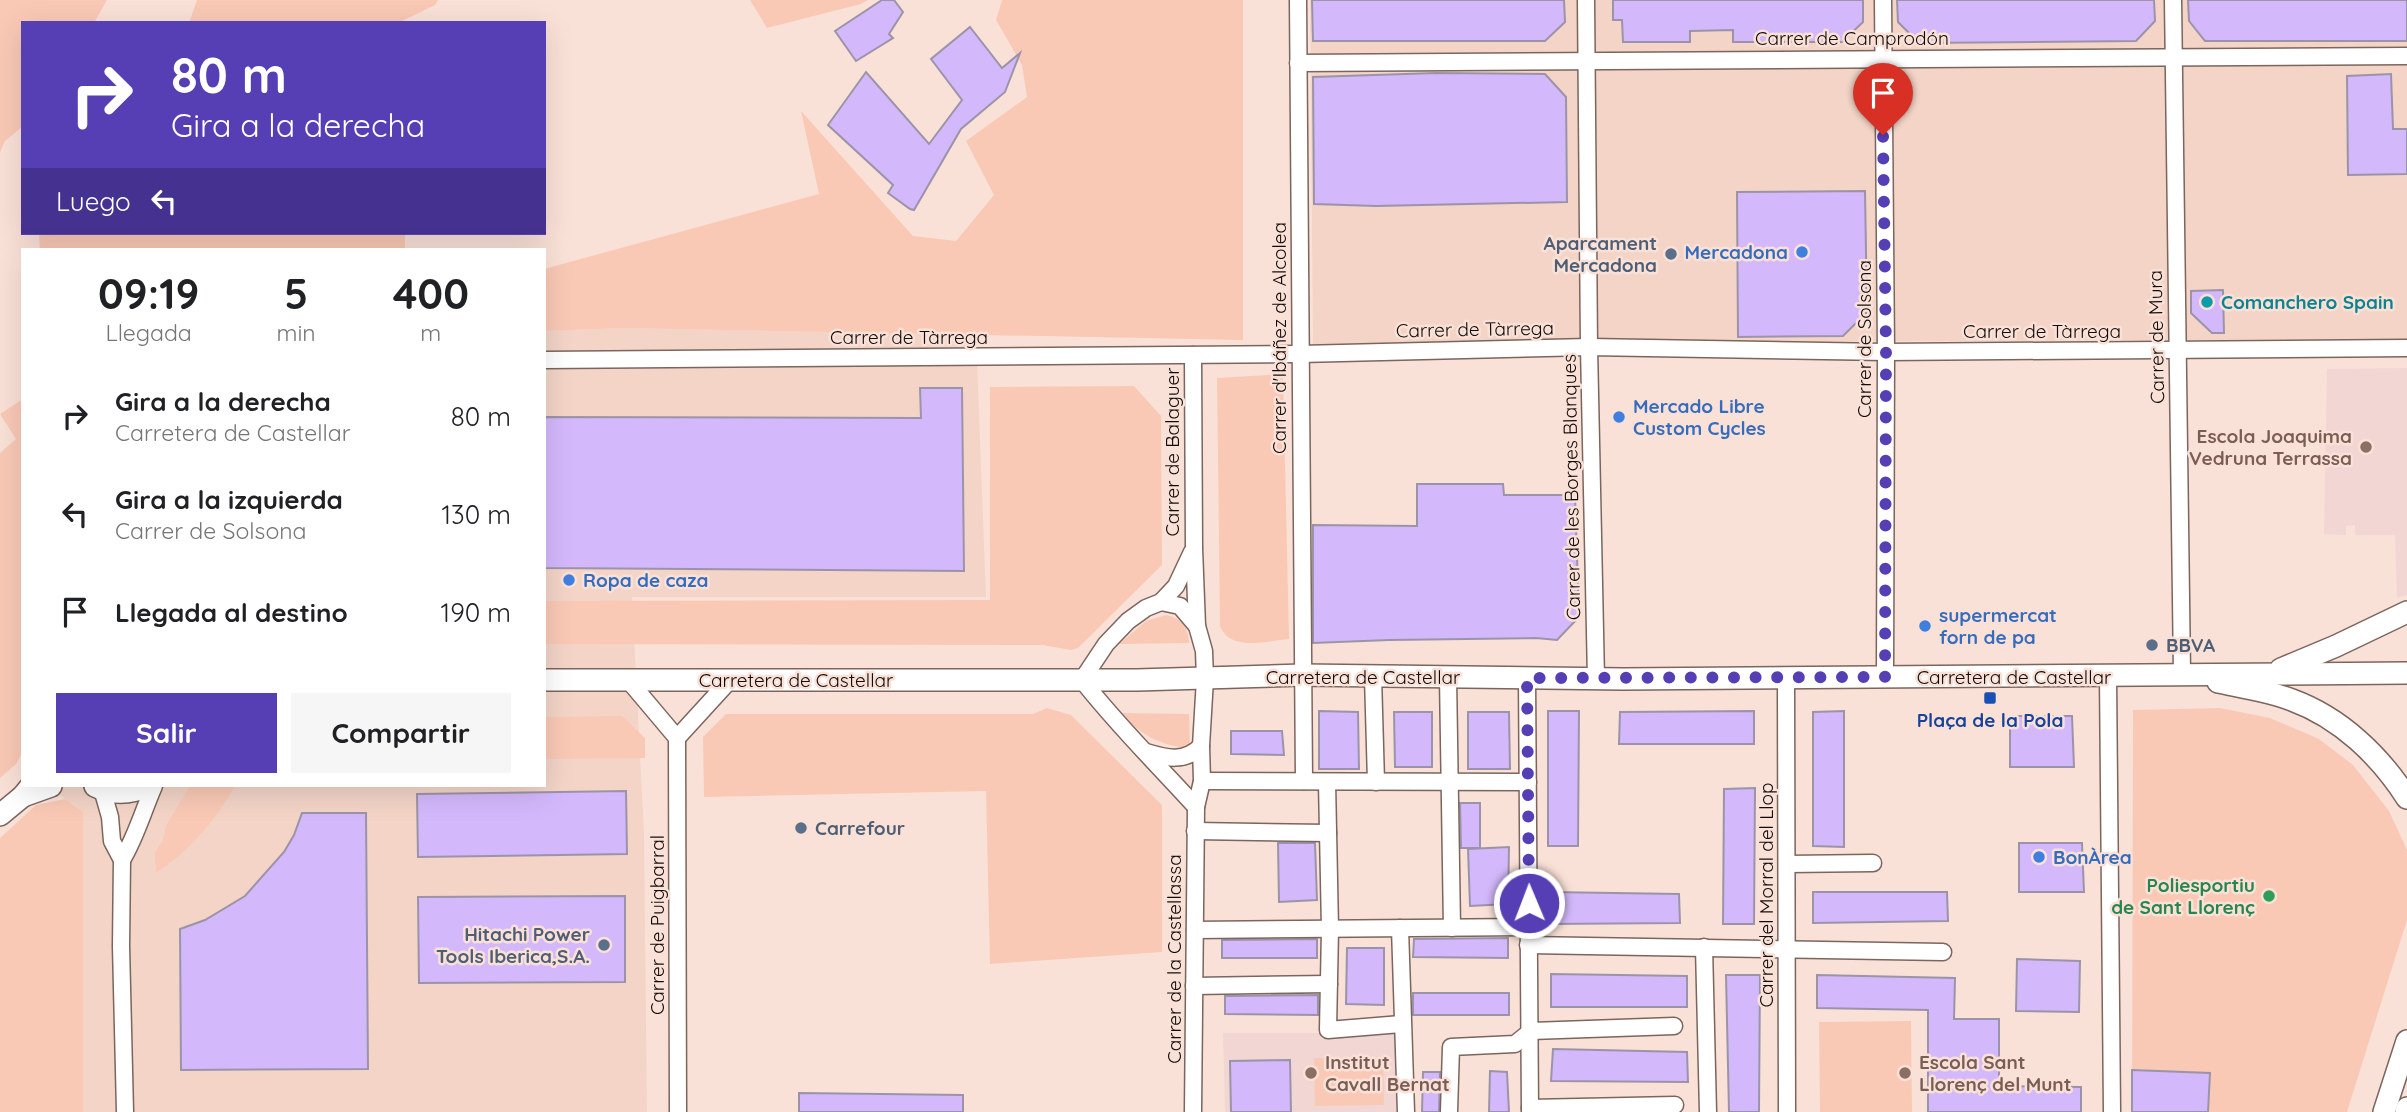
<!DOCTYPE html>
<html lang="es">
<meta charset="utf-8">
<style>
:root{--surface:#fff;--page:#f6f6f6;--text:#202124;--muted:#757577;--accent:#563eb5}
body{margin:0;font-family:Quicksand,sans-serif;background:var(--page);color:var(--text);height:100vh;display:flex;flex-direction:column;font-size:26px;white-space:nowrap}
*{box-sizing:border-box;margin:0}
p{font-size:23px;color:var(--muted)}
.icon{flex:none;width:38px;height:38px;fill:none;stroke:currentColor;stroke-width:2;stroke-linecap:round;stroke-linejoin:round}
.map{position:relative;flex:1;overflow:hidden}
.details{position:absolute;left:21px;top:248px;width:525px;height:539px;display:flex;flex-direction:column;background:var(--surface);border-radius:0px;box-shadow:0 7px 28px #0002}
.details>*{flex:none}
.banner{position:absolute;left:21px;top:21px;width:525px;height:214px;border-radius:0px;box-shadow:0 7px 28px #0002;background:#563eb5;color:#fff;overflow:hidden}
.pin{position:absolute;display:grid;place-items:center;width:60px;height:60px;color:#fff;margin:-72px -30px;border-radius:50% 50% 50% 0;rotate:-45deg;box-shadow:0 0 7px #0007}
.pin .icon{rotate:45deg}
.me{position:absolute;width:77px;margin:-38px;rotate:359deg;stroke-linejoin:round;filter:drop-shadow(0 0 5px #0008)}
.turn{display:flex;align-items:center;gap:24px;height:147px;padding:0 35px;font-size:32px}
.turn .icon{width:91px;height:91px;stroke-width:2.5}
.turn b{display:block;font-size:49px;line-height:60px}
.then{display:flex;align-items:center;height:66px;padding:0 35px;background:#0003;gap:14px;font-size:26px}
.eta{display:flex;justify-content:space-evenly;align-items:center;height:119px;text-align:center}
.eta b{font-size:42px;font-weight:700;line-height:49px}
.cta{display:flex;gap:14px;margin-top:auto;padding:14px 35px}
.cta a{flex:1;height:80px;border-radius:0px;background:var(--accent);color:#fff;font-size:28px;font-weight:700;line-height:80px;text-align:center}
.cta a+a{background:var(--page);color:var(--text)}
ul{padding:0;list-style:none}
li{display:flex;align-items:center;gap:21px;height:98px;padding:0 35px}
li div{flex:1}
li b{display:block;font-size:26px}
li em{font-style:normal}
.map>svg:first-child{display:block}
.built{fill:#f3d4c7}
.education{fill:#f1d6d4}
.green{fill:#f9c9b5}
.building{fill:#d3b8fb;stroke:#9b94a8;stroke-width:2}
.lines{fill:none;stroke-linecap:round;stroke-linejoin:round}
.street-casing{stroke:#7b655d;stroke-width:19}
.secondary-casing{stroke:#7b655d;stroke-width:24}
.street{stroke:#fff;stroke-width:16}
.secondary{stroke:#fff;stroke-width:21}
.route{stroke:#563eb5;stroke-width:12;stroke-dasharray:0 21.6}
.shop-dot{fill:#3f7fe0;stroke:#fae1d7;stroke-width:2.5}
.service-dot{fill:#5c6f8a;stroke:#fae1d7;stroke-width:2.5}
.culture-dot{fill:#0f9aa8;stroke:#fae1d7;stroke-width:2.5}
.education-dot{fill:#8d6e63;stroke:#fae1d7;stroke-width:2.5}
.transit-dot{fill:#1a4fb4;stroke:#fae1d7;stroke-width:2.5}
.leisure-dot{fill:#2e9e5b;stroke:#fae1d7;stroke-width:2.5}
.labels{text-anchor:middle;stroke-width:5;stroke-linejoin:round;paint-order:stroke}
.street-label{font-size:19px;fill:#110a07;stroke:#fae1d7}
.service-label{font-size:19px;font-weight:bold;fill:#4e5e75;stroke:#fae1d7;text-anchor:end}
.shop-label{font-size:19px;font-weight:bold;fill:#366cbe;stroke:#fae1d7;text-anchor:start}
.culture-label{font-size:19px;font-weight:bold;fill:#0d838f;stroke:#fae1d7;text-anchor:start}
.education-label{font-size:19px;font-weight:bold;fill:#785e54;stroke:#fae1d7;text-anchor:start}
.transit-label{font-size:19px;font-weight:bold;fill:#164399;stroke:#fae1d7}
.leisure-label{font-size:19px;font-weight:bold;fill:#27864d;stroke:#fae1d7;text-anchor:end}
</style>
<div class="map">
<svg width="2407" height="1112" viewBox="0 0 2407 1112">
<rect width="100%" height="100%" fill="#fae1d7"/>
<g class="built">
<path d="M1310,0H2407V339L1313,344Z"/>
<path d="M624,328L976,335L986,597H632L644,834L647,1112H83V812L48,786H544V331Z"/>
</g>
<g class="education">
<path d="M2407,368V595L2397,598L2395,535H2355V525L2346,526V535L2324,534L2327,369Z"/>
<path d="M1223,1033H1397L1399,1112H1225Z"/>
</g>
<g class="green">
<path d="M0,0H107L94,23H23V126L5,141L0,152Z"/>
<path d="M197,0H438L435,5L398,23H189Z"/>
<path d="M750,0H868L861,4L767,28Z"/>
<path d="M1002,0H1243V340L624,328L544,331V269L819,194L801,111L913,236L956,241L994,195L966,141L1027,97L1022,65L996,20Z"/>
<path d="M39,233H405V250H40Z"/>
<path d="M1283,374L1289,639C1267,641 1230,652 1220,626L1217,378Z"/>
<path d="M1134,386L1161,416L1162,565L1078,648L1071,650L1043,645L544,644V601L990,600V387Z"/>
<path d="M23,399V751L16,764L0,778V453L16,439L0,414Z"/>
<path d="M1166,615C1182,618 1188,628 1189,643L1119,644L1146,621Z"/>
<path d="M1047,708L1071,715L1162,805V952L990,964L986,791L704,797L703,737L726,714H1033Z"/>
<path d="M2220,708L2270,718L2319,739L2353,765L2389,811L2407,850V920L2347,1112H2132L2133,710Z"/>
<path d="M1122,713L1189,714L1190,748C1164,747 1137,734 1122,713Z"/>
<path d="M622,716L645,738V758L544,759V717Z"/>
<path d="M190,786H235C216,820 189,851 156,873L155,853L163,840L166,826Z"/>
<path d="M65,799L83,812V1112H0V838L36,805Z"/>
<path d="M1911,1021L1912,1112H1820L1819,1022Z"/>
<path d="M1383,1057L1384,1105L1315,1106L1314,1058Z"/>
</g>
<g class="building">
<path d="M882,0H894L903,12L889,34L893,38L856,61L835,31Z"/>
<path d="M1312,0H1564L1565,22L1545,41H1313Z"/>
<path d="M1613,0H1863V22L1842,42H1733V30L1690,31V42H1623L1622,20H1613Z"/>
<path d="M1897,0H2154L2155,21L2136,41L1919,43L1898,22Z"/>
<path d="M2188,0H2407V41H2205L2189,21Z"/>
<path d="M970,27L1002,68L1020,53L1005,92L961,129L914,210L910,209L888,193L893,185L828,125L866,72L929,144L962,100L931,59Z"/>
<path d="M1436,73L1545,74L1566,97L1567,202L1376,206L1314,204L1313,77Z"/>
<path d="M2391,74L2393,129H2407V174L2348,175L2347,76Z"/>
<path d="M1865,191L1867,312L1843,336L1738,337L1737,192Z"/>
<path d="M2223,290L2224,333H2212L2191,313V291Z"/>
<path d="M920,388H962L964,571L544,568V417L921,418Z"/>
<path d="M1417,484H1503L1504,495H1575L1579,617L1557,640L1536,638L1389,640L1313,643V525L1417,526Z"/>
<path d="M1319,711L1358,712L1359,769H1319Z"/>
<path d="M1548,711H1579L1578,846H1548Z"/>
<path d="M1754,711V744H1619L1620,712Z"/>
<path d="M1844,711V847L1813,846V712Z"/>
<path d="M1394,712H1432V767H1395Z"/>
<path d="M1468,712H1509L1510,769H1468Z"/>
<path d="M2010,716H2072L2074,767H2010Z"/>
<path d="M1231,731H1282L1284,755L1231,754Z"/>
<path d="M1755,788L1754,924H1723L1724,789Z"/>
<path d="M626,791L627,854L418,857L417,794Z"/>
<path d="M1460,803H1480V848H1461Z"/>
<path d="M302,813H366L368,1069L181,1070L180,929L205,920L245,896L284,852L294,835Z"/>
<path d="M1278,843H1315L1317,900L1279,902Z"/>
<path d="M2019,843H2082L2084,892H2019Z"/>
<path d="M1509,847L1508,904L1470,906L1468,849Z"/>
<path d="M1549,892L1679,894L1680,923L1548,924Z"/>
<path d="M1813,892H1947L1948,921L1813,923Z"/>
<path d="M625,896V982L419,983L418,897Z"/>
<path d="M1508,938V958L1413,957L1414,939Z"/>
<path d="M1317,939V958H1222V940Z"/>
<path d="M1347,948H1384V1005L1346,1004Z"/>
<path d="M2017,959L2080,961L2079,1012L2016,1011Z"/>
<path d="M1551,974L1687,976V1007H1551Z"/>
<path d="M1726,975H1760L1759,1112H1729Z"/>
<path d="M1817,975L1955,978L1954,1019H1999V1086L2081,1087V1112H1928V1010L1817,1008Z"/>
<rect x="1413" y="993" width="96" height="22"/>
<path d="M1318,995V1015L1225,1014V996Z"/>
<path d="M1553,1049L1687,1052L1688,1082L1551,1081Z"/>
<path d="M1290,1060L1291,1112H1231L1230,1061Z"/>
<path d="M2132,1070L2210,1073L2208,1112H2132Z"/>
<path d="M1490,1071L1507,1072L1509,1112H1489Z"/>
<path d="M1423,1072H1440L1439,1112H1422Z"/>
<path d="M799,1093L963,1095V1112H799Z"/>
</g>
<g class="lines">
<g class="street-casing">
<g id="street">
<path d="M1298,0L1304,781"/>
<path d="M1586,0L1589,347L1596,679"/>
<path d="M1883,0L1886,352L1885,677"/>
<path d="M2173,0L2182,673"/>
<path d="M1298,63C1667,58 2037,61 2407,56"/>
<path d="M1193,355L1194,548L1197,626L1204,651L1205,679L1201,746L1202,781L1196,807L1193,1112"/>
<path d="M544,360L1300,354L1589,347L1886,352L2407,348"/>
<path d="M1192,552L1176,586L1161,602L1146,608L1128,621L1106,644L1082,680C1117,725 1157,764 1196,807"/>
<path d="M1161,602L1180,606L1197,626"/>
<path d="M1373,676L1376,782"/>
<path d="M1448,677L1452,928"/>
<path d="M2108,677L2112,1112"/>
<path d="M1527,678L1530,1112"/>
<path d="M1786,678L1787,1112"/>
<path d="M629,681L677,738L678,1112"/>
<path d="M677,738L730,680"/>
<path d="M1146,752C1166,758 1185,763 1201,746"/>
<path d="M1202,781L1528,782"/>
<path d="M1327,782L1330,929L1328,1030L1401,1024"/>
<path d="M102,789L110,817L112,841L122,860L121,946L125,1112"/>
<path d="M1195,831L1328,833"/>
<path d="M122,860C136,837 143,811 154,786"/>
<path d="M1787,864L1873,863"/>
<path d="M1400,928L1406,1112"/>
<path d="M1195,930L1529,927"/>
<path d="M1528,945L1943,952"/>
<path d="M1704,947L1708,1112"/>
<path d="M1194,986L1329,984"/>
<path d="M1530,1108L1675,1105"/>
<path d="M1449,1112L1451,1047L1515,1044L1531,1031L1674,1026"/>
</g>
</g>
<g class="secondary-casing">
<g id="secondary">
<path d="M2281,669L2336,646L2407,612"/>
<path d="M544,680H1137L1302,675L1623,679L2407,673"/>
<path d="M2218,682C2242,687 2269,691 2292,700C2341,718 2380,756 2407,798"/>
<path d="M95,786C113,795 130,794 148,786"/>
<path d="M23,796L51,786"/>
<path d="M0,815L23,796L31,786"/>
<path d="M2384,1112L2407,1041"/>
<path d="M2406,1112L2407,1108"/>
</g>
</g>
<use href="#street" class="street"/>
<use href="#secondary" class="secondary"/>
</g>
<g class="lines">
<path class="route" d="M1529,903L1527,678L1885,677L1886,352L1883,135"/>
</g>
<g class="shop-dot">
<circle cx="1802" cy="252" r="7"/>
<circle cx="1619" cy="417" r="7"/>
<circle cx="569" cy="580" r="7"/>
<circle cx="1925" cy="626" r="7"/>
<circle cx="2039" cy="857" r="7"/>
</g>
<g class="service-dot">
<circle cx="1671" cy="254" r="7"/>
<circle cx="2152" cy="645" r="7"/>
<circle cx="801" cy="828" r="7"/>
<circle cx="604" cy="945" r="7"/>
</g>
<circle class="culture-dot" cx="2207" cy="302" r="7"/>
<g class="education-dot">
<circle cx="2366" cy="447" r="7"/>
<circle cx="1311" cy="1073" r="7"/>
<circle cx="1905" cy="1073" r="7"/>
</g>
<rect class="transit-dot" x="1983" y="691" width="14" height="14" rx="3.5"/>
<circle class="leisure-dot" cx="2269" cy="896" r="7"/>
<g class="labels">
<g class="street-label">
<text x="1852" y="45">Carrer de Camprodón</text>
<text transform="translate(1475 329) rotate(-1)" y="7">Carrer de Tàrrega</text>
<text x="2042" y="338">Carrer de Tàrrega</text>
<text x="909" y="344">Carrer de Tàrrega</text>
<text transform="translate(2156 337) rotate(-91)" y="7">Carrer de Mura</text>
<text transform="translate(1279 338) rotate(-90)" y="7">Carrer d'Ibáñez de Alcolea</text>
<text transform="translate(1864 339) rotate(-90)" y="7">Carrer de Solsona</text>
<text transform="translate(1172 452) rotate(-90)" y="7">Carrer de Balaguer</text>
<text transform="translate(1571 487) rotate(-91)" y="7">Carrer de les Borges Blanques</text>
<text x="1363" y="684">Carretera de Castellar</text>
<text x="2014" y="684">Carretera de Castellar</text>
<text x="796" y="687">Carretera de Castellar</text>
<text transform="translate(1766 895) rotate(-90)" y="7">Carrer del Morral del Llop</text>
<text transform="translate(657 925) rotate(-90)" y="7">Carrer de Puigbarral</text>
<text transform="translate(1174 959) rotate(-90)" y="7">Carrer de la Castellassa</text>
</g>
<g class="service-label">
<text x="1657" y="250">Aparcament<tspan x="1657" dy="22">Mercadona</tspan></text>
<text x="2166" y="652" text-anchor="start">BBVA</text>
<text x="815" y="835" text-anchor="start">Carrefour</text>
<text x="590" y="941">Hitachi Power<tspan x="590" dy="22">Tools Iberica,S.A.</tspan></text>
</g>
<g class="shop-label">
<text x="1788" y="259" text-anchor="end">Mercadona</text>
<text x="1633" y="413">Mercado Libre<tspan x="1633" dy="22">Custom Cycles</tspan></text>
<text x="583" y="587">Ropa de caza</text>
<text x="1939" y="622">supermercat<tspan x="1939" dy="22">forn de pa</tspan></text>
<text x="2053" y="864">BonÀrea</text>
</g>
<g class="culture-label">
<text x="2221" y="309">Comanchero Spain</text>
</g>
<g class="education-label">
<text x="2352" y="443" text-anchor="end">Escola Joaquima<tspan x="2352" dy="22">Vedruna Terrassa</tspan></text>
<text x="1325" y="1069">Institut<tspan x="1325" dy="22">Cavall Bernat</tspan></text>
<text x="1919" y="1069">Escola Sant<tspan x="1919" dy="22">Llorenç del Munt</tspan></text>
</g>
<g class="transit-label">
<text x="1990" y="727">Plaça de la Pola</text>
</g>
<g class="leisure-label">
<text x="2255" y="892">Poliesportiu<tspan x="2255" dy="22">de Sant Llorenç</tspan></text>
</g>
</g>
</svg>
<div class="pin" style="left:1883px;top:135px;background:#d93025"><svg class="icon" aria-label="arrive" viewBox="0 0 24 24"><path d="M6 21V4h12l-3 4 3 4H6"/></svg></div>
<svg class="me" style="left:1529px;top:903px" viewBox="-20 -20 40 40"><circle r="17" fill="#563eb5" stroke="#fff" stroke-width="3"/><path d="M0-11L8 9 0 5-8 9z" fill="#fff"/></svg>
<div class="banner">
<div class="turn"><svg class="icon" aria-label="right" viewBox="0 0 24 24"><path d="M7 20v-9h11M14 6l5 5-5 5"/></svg><div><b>80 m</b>Gira a la derecha</div></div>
<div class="then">Luego<svg class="icon" aria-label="left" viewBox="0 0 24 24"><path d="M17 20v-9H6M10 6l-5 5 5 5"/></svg></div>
</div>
<section class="details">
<div class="eta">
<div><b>09:19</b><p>Llegada</p></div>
<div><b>5</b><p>min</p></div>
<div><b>400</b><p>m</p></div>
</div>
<ul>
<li><svg class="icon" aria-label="right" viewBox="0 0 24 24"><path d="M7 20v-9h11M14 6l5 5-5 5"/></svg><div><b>Gira a la derecha</b><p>Carretera de Castellar</p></div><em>80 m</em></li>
<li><svg class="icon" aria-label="left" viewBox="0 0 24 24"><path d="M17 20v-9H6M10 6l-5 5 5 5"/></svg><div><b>Gira a la izquierda</b><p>Carrer de Solsona</p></div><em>130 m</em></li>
<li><svg class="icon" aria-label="arrive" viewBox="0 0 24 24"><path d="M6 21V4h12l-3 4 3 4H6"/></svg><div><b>Llegada al destino</b></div><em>190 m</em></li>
</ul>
<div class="cta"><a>Salir</a><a>Compartir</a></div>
</section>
</div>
